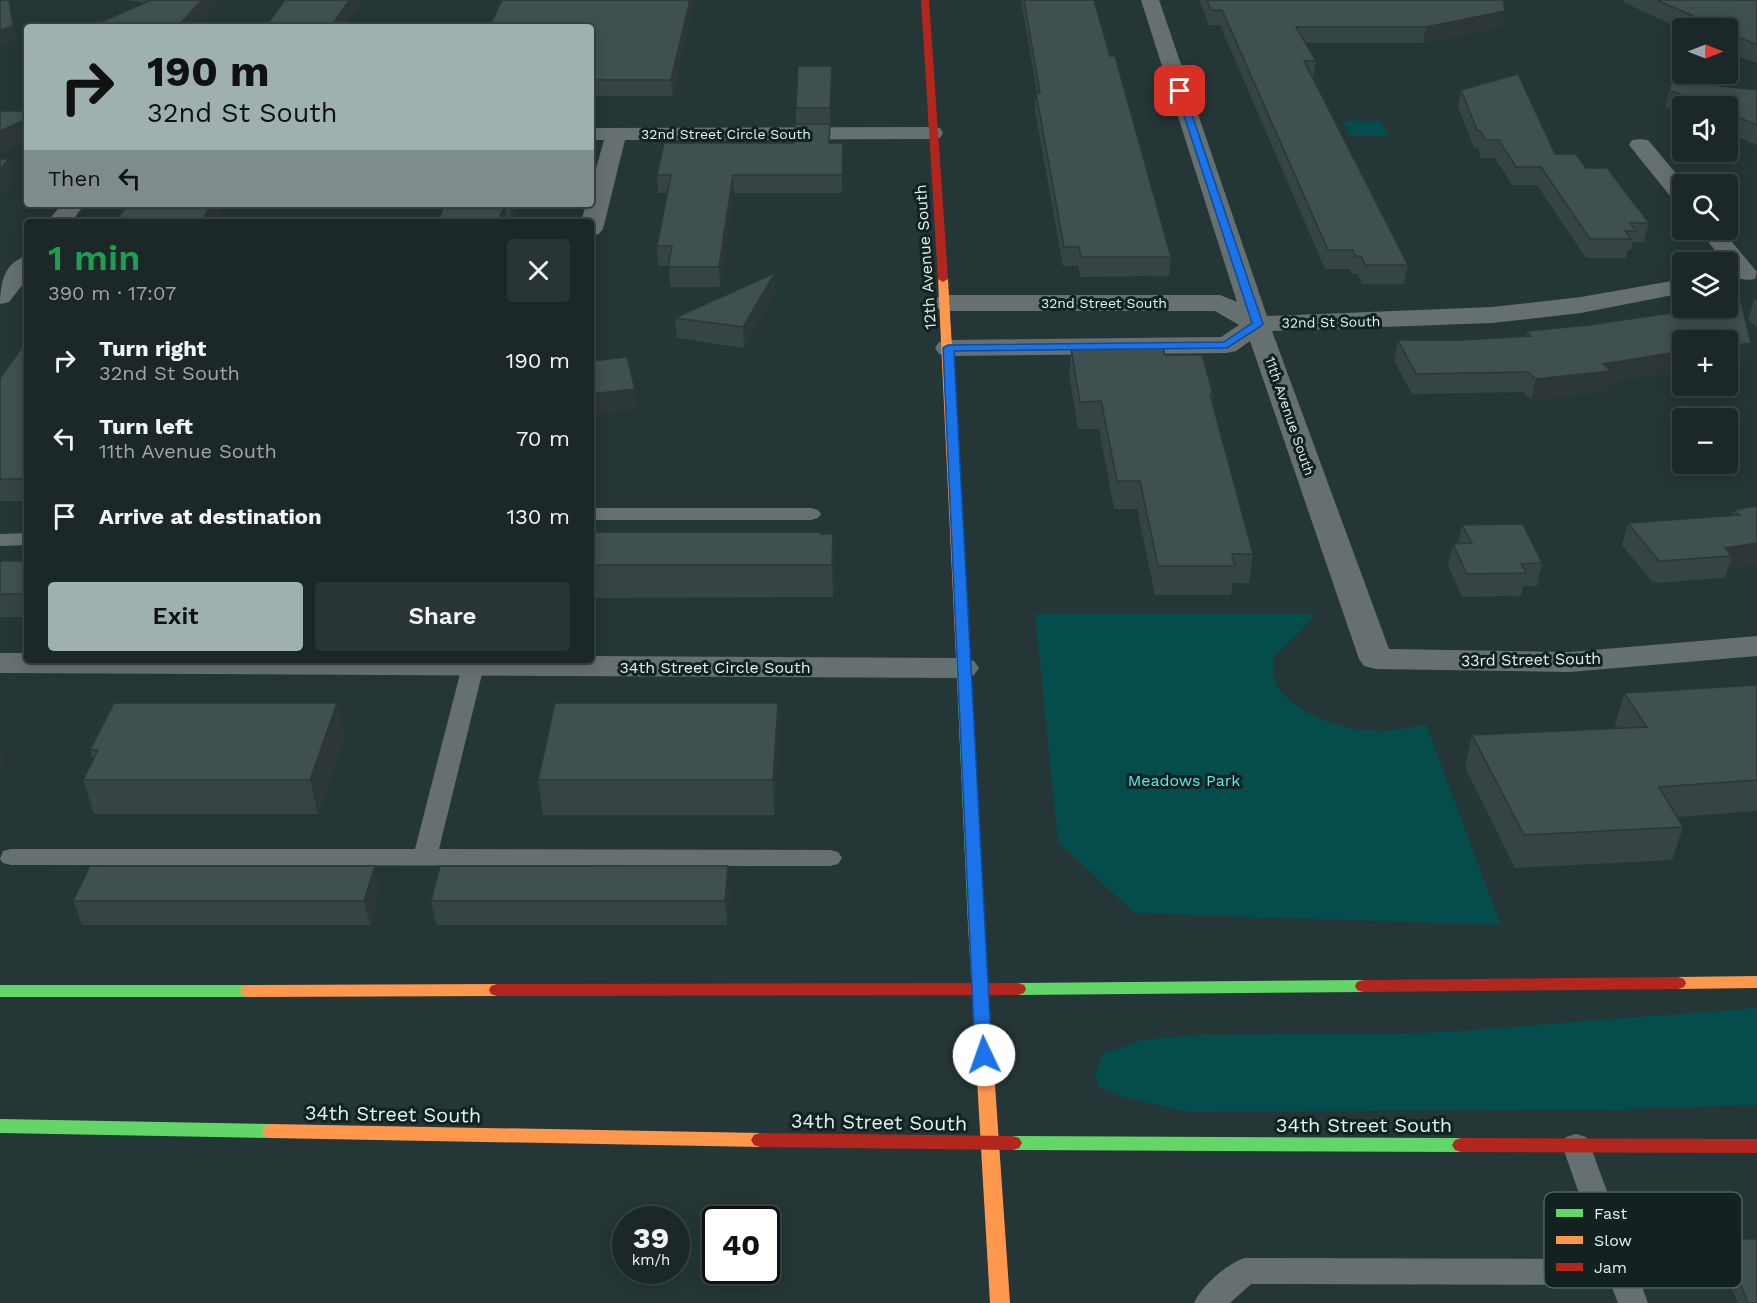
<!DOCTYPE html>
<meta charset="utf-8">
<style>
:root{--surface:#1c2828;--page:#293434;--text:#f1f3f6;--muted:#a0a6a8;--line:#3a4445;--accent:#9fb0b0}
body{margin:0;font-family:"Work Sans",sans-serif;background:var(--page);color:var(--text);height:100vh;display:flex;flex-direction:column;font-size:22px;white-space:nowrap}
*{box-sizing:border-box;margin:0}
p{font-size:20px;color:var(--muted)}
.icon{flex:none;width:33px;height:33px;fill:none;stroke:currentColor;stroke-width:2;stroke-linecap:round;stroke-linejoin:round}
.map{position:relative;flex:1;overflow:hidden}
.sheet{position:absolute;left:24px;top:219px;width:570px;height:444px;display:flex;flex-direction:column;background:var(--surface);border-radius:6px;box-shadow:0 3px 15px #0003,0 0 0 2px var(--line)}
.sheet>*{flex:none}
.banner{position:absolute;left:24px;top:24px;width:570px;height:183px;border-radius:6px;box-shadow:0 3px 15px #0003,0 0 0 2px var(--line);background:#9fb0b0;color:#111;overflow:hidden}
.needle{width:39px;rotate:90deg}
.tools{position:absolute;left:1672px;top:18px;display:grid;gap:12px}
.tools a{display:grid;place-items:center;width:66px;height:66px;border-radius:6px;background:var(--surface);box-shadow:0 3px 15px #0003,0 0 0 2px var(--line);font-size:30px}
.speed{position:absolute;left:612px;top:1206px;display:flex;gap:12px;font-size:30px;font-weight:700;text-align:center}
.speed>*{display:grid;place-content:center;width:78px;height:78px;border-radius:50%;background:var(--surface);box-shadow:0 3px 15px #0003,0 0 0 2px var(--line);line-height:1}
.speed small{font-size:15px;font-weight:400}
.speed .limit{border:3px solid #111;border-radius:9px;background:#fff;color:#111}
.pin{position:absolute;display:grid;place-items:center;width:51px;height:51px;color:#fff;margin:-26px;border-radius:12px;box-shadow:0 3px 9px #0006}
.me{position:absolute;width:66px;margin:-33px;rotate:357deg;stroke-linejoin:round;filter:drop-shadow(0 0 4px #0008)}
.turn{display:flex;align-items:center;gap:21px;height:126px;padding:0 24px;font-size:27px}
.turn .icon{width:78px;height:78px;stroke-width:2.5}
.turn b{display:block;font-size:42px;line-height:51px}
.then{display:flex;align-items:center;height:57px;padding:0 24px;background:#0003;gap:12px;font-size:22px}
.round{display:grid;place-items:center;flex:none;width:63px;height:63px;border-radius:6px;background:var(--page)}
.overview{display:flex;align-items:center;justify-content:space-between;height:102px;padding:0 24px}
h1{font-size:36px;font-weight:600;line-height:45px;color:#1e9e55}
.button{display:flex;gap:12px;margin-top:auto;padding:12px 24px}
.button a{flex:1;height:69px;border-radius:6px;background:var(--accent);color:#111;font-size:24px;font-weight:600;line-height:69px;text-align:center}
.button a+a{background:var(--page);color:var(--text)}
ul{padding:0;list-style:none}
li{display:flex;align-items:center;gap:18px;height:78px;padding:0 24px}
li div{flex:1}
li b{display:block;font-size:22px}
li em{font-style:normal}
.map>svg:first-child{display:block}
.green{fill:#054c4c}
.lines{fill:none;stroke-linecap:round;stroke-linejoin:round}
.lane{fill:#677070;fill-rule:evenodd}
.street{fill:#677070;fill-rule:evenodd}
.fast{fill:#63d668;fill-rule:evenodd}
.slow{fill:#ff974d;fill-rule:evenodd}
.jam{fill:#b3261e;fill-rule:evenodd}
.wall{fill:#374444}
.shaded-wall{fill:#2d3737}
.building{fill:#404f4f;stroke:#2d3737;stroke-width:1.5}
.route{fill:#1a73e8;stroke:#114b97;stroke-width:1.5}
.labels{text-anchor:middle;stroke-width:6;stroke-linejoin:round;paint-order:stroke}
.far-street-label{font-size:14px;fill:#e0f2f1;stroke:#142121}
.street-label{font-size:16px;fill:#e0f2f1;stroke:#142121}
.park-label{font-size:16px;fill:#5fe8e8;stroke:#142121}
.near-street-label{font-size:20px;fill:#e0f2f1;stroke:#142121}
.key{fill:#142121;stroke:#51605f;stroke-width:1.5}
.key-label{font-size:16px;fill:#e0f2f1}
</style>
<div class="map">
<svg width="1757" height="1303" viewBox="0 0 1757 1303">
<rect width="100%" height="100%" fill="#253636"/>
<g class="green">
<path d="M1343,121H1381L1389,136H1351Z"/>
<path d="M1035,614H1314C1305,631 1288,642 1274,656C1274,663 1273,672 1275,679C1283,712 1351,733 1381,731C1396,731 1411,727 1426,724L1501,925L1134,913L1058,842Z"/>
<path d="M1757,1008V1105L1622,1109L1190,1112L1126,1098L1099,1087L1095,1072L1104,1053L1142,1040L1195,1035L1430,1033Z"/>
</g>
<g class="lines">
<g class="lane">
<path d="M591,508H811L818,510L821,514L818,518L811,520H591Z"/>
<path d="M27,533V545L0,546V534Z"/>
<path d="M475,660L480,661L484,666L439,849L830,850L838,852L842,858L838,864L830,866L11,865L3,863L0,859L3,851L11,849H415L462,666L466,661Z"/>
<path d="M1576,1134L1586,1137L1590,1145L1648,1303H1618L1611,1285L1251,1284L1230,1303H1194C1202,1285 1226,1265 1244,1258L1602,1259L1562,1145L1566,1137Z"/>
</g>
<g class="street">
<path d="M1141,0H1159L1267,316L1492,307L1581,297L1683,279V293L1581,313L1492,323L1272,331L1389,649L1570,652L1757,636V656L1570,672L1376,669L1364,666L1359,659L1250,341L1236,351L1227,353L948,356L939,354L935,348L939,342L948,340L1221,337L1239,325L1215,311H945L936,308L932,303L936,298L945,295H1220L1237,302Z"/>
<path d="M932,127L940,128L943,133L940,138L932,139L625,140L603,229L599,234L591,236V222H581L586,204H591V186L604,140H591V128Z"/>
<path d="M1640,139L1648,140L1685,184L1683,204L1675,202L1629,145L1632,140Z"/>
<path d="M62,204H85L71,222H47Z"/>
<path d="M1699,230H1722L1757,272L1755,279C1742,282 1729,277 1728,262H1724Z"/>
<path d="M27,256V279L9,302L0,304C0,284 4,262 27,256Z"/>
<path d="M0,653H27V660H591V656L962,658L974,661L979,668L974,675L962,678L0,673Z"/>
</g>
<g class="fast">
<path d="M963,653L970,657L984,924L982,928H970L968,924L956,657Z"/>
<path d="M1363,980L1369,982L1371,986L1369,990L1363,992L1018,995L1012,993L1010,989L1012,985L1018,983Z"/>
<path d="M0,985H248L254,987L256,991L254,995L248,997H0Z"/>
<path d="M0,1119L271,1124L277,1126L280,1131L277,1136L271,1138L0,1133Z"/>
<path d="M1013,1136L1461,1138L1467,1140L1470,1145L1467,1150L1461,1152L1013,1150L1007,1148L1004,1143L1007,1138Z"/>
</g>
<g class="slow">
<path d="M943,276L948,279L970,657L963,661L956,657L938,279Z"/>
<path d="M976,918L982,920L984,924L1010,1303H990L968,924L970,920Z"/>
<path d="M1757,976V988L1678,989L1672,987L1670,983L1672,979L1678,977Z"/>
<path d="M497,984L503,986L505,990L503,994L497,996L248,997L242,995L240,991L242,987L248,985Z"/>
<path d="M271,1124L760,1133L766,1135L769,1140L766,1145L760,1147L271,1138L265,1136L262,1131L265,1126Z"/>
</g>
<g class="jam">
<path d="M921,0H929L948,279L943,282L938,279Z"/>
<path d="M1678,977L1684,979L1686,983L1684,987L1678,989L1363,992L1357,990L1355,986L1357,982L1363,980Z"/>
<path d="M1018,983L1024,985L1026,989L1024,993L1018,995L497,996L491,994L489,990L491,986L497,984Z"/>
<path d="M760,1133L1013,1136L1019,1138L1022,1143L1019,1148L1013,1150L760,1147L754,1145L751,1140L754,1135Z"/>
<path d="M1461,1138L1757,1139V1153L1461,1152L1455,1150L1452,1145L1455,1140Z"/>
</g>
</g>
<g class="wall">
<path d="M126,0H218L193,27H90L144,3Z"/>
<path d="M1021,0H1094L1171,257L1169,276L1080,277L1078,266H1063L1035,110L1036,93H1037Z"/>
<path d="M1199,0H1503L1502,27L1423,43H1305L1316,61L1313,78L1408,265L1404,284H1362L1358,274H1352L1350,269H1325L1220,25H1209Z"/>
<path d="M1622,0H1757V63L1746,59L1728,51V28H1683V30L1625,3Z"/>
<path d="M693,4L673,96H591V27Z"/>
<path d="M1672,81L1757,90V145L1728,133V106H1683V114L1665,107Z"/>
<path d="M832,83L830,125V143H843L842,193H734L720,287H670L669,266H658L657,246L668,193H658L657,175L794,143L796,124V108Z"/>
<path d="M1461,90L1555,154L1586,168L1649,223L1644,242H1633L1631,250H1628L1626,258H1586L1537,185H1512L1495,158H1481L1478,148H1474L1458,107Z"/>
<path d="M445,204H518L512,221H508L507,222H437Z"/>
<path d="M775,293L744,348L677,338L675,318Z"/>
<path d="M1754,300H1757V327L1748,320Z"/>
<path d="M1705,308L1745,363L1728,366V340H1683V370L1608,383L1606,392L1531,400L1524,392L1412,394L1394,361L1398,340H1462L1526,336L1527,331L1589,325Z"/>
<path d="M27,341V501H0V378Z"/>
<path d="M1071,348L1165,355L1213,394L1212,403L1253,554L1249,583H1233L1231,595H1155L1137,509H1114L1099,429H1078L1069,374Z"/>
<path d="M1757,506L1728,568L1725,578L1653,583L1622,545L1628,523L1732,516L1734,510Z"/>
<path d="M1462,525L1542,563L1537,586H1523L1521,596L1462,597L1448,566L1453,544H1458Z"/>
<path d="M591,532L833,534L834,567L833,597L591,598Z"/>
<rect x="0" y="561" width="27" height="56"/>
<path d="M1757,685V811L1677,817L1683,827L1672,860L1515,868L1465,767L1472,735L1617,729L1615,725L1624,693Z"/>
<path d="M337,703L345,737L318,814H94L83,780L93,760L90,750Z"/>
<path d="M779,737L774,815H543L538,780Z"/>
<path d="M380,890L370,925H82L73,901Z"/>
<path d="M730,890L727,925H436L431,901Z"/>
<path d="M1722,1239L1757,1303H1738L1716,1252Z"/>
</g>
<g class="shaded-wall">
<path d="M9,0H10L17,40L0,46V30Z"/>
<path d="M202,0H218L193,27H177Z"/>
<path d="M349,0H359L360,3L344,27H331Z"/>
<path d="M690,0H693V4L673,96L671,80Z"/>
<path d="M1505,11L1502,27L1423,43L1426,27Z"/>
<path d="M832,66V83L830,125V108Z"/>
<path d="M27,119V141L0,154V131Z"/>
<path d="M843,143V161L842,193V175Z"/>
<path d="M9,159L15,180L0,197V169Z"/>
<path d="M733,175L734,193L720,287L719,267Z"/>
<path d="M204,204H220L222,214L217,222H201Z"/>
<path d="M505,204L507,222H498Z"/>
<path d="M510,204H518L512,221Z"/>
<path d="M775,273V293L744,348L743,327Z"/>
<path d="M1751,343L1745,363L1728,366V346Z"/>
<path d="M1683,351V370L1608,383L1606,392L1531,400L1536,379L1603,364Z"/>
<path d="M635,389L637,410L591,415V394Z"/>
<path d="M833,534L834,567L833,597L832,565Z"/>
<path d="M1757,543V564L1728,568L1732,556L1725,548Z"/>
<path d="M337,703L345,737L318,814L310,780Z"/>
<path d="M778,703L779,737L774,815L773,780Z"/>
<path d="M0,746L5,760L0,768Z"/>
<path d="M375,866L380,890L370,925L364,901Z"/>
<path d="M728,866L730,890L727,925L725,901Z"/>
</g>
<g class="building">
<path d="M0,0H9L13,26L0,30Z"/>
<path d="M151,0H202L177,27H90Z"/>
<path d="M285,0H349L331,27H265Z"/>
<path d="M502,0H690L671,80H591V27H489Z"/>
<path d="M1024,0H1094L1110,56H1115L1171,257H1081L1079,247H1064L1036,93H1040Z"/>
<path d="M1207,0H1503L1505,11L1426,27H1296L1316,61H1304L1408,265H1365L1361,256H1355L1353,250H1328L1222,10H1211Z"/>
<path d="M1657,0H1757V45L1728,32V28H1720Z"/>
<path d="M798,66H832L830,108H796Z"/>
<path d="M1518,74L1555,154H1576L1586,168H1607L1649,223H1630L1636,231H1625L1631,239H1590L1541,167H1516L1499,140H1485L1481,131L1477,130L1461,90Z"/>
<path d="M1672,81L1757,90V125L1728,113V106H1712L1669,90Z"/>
<path d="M0,111H27V119L0,131Z"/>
<path d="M795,124H830L829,143H843L842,175H733L719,267H668L672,246H657L671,175H657L664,143H794Z"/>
<path d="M0,159H9L0,169Z"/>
<path d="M128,204H212L201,222H115Z"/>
<path d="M445,204H505L498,222H437Z"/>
<path d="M775,273L743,327L675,318Z"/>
<path d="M1741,302L1751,343L1728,346V340H1683V351L1603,364L1611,371L1536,379L1528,372L1416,374L1398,340H1462L1531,336L1527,331L1589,325L1705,308H1728V304Z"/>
<path d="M27,341V479H0V378Z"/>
<path d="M1071,348H1163L1165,355H1202L1213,394H1210L1253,554H1232L1235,566H1158L1140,481H1117L1101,401L1080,402Z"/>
<path d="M627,357L635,389L591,394V361Z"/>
<path d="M1757,506V543L1725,548L1732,556L1659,561L1628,523L1740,515L1734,510Z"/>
<path d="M1523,524L1542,563L1521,564L1526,573L1467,574L1453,544L1472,543L1462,525Z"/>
<path d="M591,532H821L820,534H833L832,565H591Z"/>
<rect x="0" y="561" width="27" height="33"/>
<path d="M1757,685V780L1659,787L1683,827L1524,835L1472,735L1647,727L1624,693Z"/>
<path d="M114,703H337L310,780H83L98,750H90Z"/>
<path d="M555,703H778L773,780H538Z"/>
<path d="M90,866H375L364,901H73Z"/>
<path d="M440,866H728L725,901H431Z"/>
<path d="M1722,1239H1757V1303H1748Z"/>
</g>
<path class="route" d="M1180,88L1184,91L1263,324L1261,326L1227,348L954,351L992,1055L990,1060L984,1062L977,1060L975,1055L943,348L948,345L1224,342L1252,323L1176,91Z"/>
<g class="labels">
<g class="far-street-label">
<text x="726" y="139">32nd Street Circle South</text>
<text x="1104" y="308">32nd Street South</text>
<text transform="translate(1331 322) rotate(-1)" y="5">32nd St South</text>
<text transform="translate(1290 416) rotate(71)" y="5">11th Avenue South</text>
</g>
<g class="street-label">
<text transform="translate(925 257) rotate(-94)" y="6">12th Avenue South</text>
<text transform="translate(1531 659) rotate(-1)" y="6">33rd Street South</text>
<text x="715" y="673">34th Street Circle South</text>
</g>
<g class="park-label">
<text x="1184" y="786">Meadows Park</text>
</g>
<g class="near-street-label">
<text transform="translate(393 1114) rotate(1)" y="7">34th Street South</text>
<text transform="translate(879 1122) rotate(1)" y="7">34th Street South</text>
<text x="1364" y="1132">34th Street South</text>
</g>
</g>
<rect x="1544" y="1192" width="198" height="96" rx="9" class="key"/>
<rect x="1556" y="1209" width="27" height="8" fill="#63d668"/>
<rect x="1556" y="1236" width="27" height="8" fill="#ff974d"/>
<rect x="1556" y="1263" width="27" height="8" fill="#b3261e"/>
<g class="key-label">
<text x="1594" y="1219">Fast</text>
<text x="1594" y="1246">Slow</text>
<text x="1594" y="1273">Jam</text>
</g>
</svg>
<div class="tools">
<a><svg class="needle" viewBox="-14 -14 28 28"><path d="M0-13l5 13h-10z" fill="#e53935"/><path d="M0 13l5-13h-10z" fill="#a0a6a8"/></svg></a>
<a><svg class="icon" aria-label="sound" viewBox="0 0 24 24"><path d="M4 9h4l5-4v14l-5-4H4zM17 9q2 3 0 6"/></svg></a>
<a><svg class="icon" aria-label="search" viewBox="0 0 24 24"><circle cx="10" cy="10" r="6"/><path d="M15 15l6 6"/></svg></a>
<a><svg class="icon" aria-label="layers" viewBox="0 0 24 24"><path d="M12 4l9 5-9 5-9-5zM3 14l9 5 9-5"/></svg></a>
<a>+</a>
<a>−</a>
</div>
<div class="speed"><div>39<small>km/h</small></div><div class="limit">40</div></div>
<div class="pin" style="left:1180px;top:91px;background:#d93025"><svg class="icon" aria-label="arrive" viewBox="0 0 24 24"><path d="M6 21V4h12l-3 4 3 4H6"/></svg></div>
<svg class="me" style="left:984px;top:1055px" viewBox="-20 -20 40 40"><circle r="19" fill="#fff"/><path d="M0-13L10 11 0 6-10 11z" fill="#1a73e8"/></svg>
<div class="banner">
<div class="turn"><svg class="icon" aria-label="right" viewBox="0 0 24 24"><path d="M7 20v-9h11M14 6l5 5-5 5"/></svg><div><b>190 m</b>32nd St South</div></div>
<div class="then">Then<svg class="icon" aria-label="left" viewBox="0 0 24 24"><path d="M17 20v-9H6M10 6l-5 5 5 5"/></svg></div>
</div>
<section class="sheet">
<div class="overview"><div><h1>1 min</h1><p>390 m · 17:07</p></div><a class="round"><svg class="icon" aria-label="close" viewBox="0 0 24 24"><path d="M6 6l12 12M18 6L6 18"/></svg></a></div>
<ul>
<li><svg class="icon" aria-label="right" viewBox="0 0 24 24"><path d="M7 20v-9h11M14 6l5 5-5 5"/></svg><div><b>Turn right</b><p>32nd St South</p></div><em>190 m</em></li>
<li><svg class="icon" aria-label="left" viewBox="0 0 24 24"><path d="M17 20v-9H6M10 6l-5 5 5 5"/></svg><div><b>Turn left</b><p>11th Avenue South</p></div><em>70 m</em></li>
<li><svg class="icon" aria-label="arrive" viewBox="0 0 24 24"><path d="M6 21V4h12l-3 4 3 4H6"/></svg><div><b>Arrive at destination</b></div><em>130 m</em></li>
</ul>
<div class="button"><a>Exit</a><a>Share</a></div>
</section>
</div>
